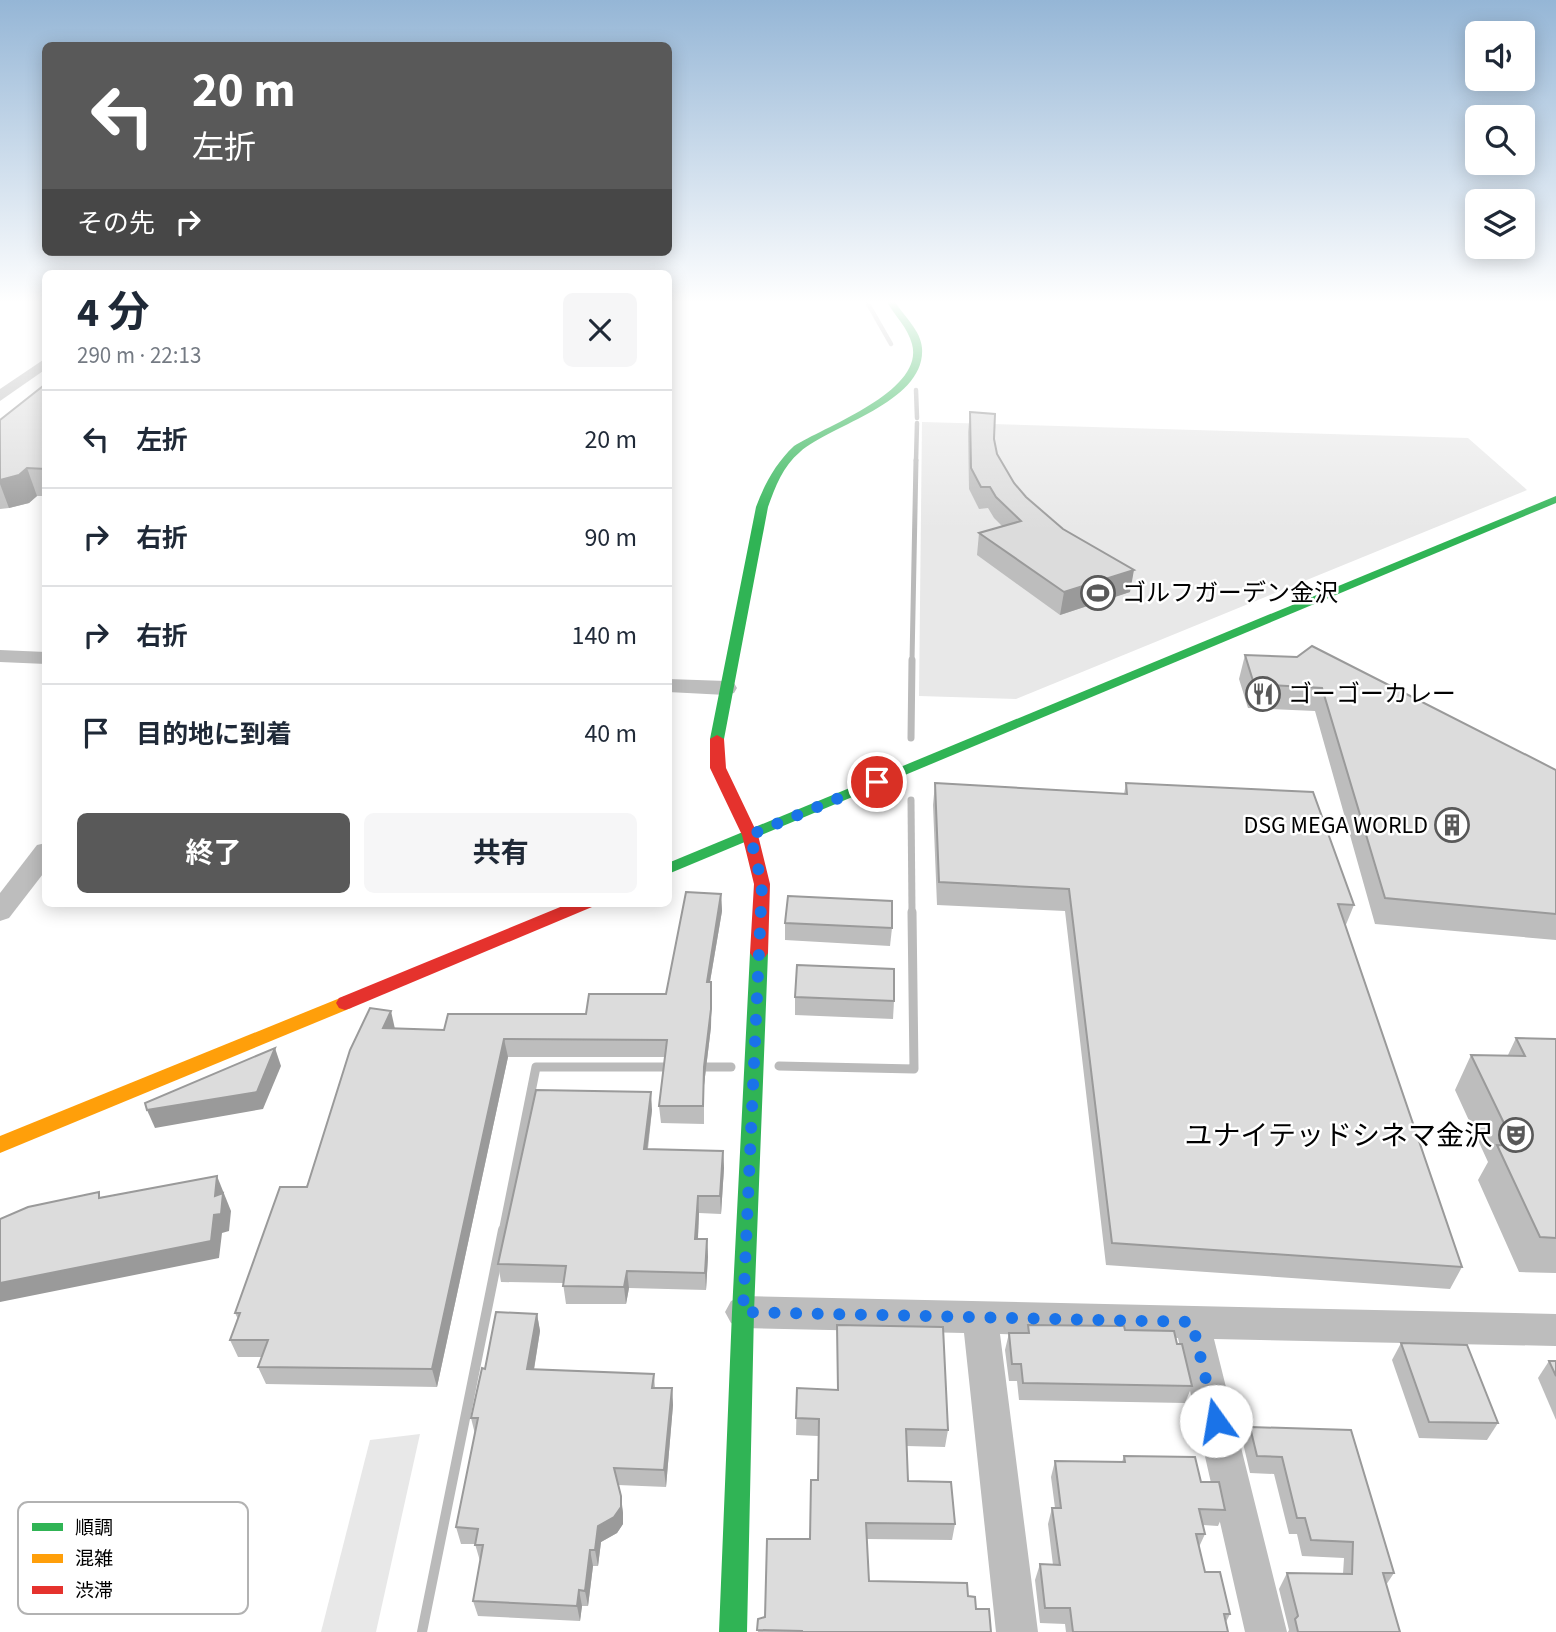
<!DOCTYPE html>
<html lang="ja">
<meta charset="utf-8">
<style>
:root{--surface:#fff;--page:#f6f6f7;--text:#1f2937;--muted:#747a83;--line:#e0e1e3;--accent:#595959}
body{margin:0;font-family:"Source Sans 3","Noto Sans JP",sans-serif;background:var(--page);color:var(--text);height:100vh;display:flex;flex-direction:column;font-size:26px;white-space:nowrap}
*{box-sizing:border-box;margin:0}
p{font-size:23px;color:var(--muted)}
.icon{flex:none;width:38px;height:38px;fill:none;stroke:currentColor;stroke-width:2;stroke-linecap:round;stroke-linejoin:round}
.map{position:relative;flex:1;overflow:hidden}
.details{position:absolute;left:42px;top:270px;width:630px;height:637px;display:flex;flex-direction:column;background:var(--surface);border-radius:10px;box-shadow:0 4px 18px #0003}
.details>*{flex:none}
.top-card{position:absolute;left:42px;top:42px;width:630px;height:214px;border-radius:10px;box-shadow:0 4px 18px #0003;background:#595959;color:#fff;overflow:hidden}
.buttons{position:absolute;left:1465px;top:21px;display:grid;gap:14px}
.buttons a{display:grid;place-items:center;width:70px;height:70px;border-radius:10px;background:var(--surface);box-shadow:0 4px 18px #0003;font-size:35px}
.pin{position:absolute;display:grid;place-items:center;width:60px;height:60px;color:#fff;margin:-30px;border:4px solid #fff;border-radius:50%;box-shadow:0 2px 7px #0007}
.me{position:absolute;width:77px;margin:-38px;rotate:347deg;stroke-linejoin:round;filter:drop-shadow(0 0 5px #0008)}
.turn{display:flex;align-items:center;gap:24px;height:147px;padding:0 35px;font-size:32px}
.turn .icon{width:91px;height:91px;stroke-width:2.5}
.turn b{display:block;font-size:49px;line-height:60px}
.then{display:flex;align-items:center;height:66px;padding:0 35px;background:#0003;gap:14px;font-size:26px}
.round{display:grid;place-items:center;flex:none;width:74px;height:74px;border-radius:10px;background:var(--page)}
.overview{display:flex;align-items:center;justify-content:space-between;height:119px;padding:0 35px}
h1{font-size:42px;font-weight:700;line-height:52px}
.primary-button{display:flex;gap:14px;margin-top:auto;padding:14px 35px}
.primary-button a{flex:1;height:80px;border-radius:10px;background:var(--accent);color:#fff;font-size:28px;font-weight:700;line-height:80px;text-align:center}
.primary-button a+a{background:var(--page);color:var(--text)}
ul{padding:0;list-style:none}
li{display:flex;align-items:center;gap:21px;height:98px;padding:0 35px;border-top:2px solid var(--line)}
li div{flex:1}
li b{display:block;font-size:26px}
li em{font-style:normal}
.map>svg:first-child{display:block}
.green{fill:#e8e8e8}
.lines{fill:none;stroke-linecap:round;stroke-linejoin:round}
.stream-far4{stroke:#bababa;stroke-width:4.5}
.stream-far3{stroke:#bababa;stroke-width:5}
.stream-far2{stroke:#bababa;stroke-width:7}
.stream-far1{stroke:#bababa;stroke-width:9}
.stream{stroke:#bababa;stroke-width:10}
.street{fill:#bdbdbd;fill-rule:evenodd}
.fast{fill:#30b455;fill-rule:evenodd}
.slow{fill:#ff9f0a;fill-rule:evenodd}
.jam{fill:#e5322d;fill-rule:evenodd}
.wall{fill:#bdbdbd}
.shaded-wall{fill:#9a9a9a}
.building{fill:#dcdcdc;stroke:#9a9a9a;stroke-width:2}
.route{stroke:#1a73e8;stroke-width:12;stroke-dasharray:0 21.6}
.labels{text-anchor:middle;stroke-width:5;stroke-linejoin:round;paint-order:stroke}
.poi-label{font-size:24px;fill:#000;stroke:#fff;text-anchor:start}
.near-poi-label{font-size:28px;fill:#000;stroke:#fff;text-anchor:end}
.key{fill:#fff;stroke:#b2b2b2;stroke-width:2}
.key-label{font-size:19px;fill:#000}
</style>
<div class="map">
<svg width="1556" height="1632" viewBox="0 0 1556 1632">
<rect width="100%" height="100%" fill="#fff"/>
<g class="green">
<path d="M922,422L1468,438L1527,490L1016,699L919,696Z"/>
<path d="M420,1434L376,1632H321L370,1440Z"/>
</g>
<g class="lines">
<g class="stream-far4">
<path d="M867,302L891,344"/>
<path d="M916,390L917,418"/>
<path d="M916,461L917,423"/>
</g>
<path class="stream-far3" d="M912,661L916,460"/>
<g class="stream-far2">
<path d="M911,738L912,660"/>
<path d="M911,800L912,914"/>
</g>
<g class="stream-far1">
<path d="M779,1066L914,1069L912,912"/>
<path d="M699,1067H731"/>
<path d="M503,1232L536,1067H673"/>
</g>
<path class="stream" d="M422,1632L503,1230"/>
<g class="street">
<path d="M46,358V369L0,401V389Z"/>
<path d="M0,650L46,652V664L0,662Z"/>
<path d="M668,679L726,681L734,683L737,688L734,693L726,695L668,692Z"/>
<path d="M46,843V870L9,918L0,921V893L37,845Z"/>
<path d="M743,1296L1556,1314V1346L1214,1339L1287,1632H1245L1178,1338L1000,1334L1038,1632H996L964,1333L743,1328L731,1323L725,1312L731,1301Z"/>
</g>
<g class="fast">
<path d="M887,302H895C904,316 921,331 922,348C926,402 833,424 800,452C783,466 775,487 768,507L724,739L722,742H712L710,739L756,507C765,483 776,463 794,446C825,426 925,391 912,344C908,328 895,316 887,302Z"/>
<path d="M1556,496V503L668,874V863Z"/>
<path d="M759,947L765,949L768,953L754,1312L747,1632H719L732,1312L750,953L753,949Z"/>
</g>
<path class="slow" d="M345,996L351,998L354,1003L351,1008L0,1153V1136Z"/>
<g class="jam">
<path d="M717,735L724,739L726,768L758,835L770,884L768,953L765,957H753L750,953L754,884L742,835L710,768V739Z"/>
<path d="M570,903H594L592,907L351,1008L345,1010L339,1008L336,1003L339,998Z"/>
</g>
</g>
<g class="wall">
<path d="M46,386V496H37L29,503L9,508L0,509V420Z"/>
<path d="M970,412L994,439L997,454L1014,483L1026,497L1130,592L1060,615L977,555L979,533L1002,526L994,518L988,508L979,509L969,489L968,432Z"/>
<path d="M1245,655L1556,770V940L1375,924L1315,711L1248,708L1239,679Z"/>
<path d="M935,783L1124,794L1126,783L1354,905L1345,927L1462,1267L1450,1289L1106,1265L1065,911L937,905L933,805Z"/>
<path d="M721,894L722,911L710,982L712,1000L711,1027L704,1085V1124L661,1123L659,1106L665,1057H508L437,1387L266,1384L258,1367L262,1357H238L230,1340L238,1319L235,1313L395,1028L444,1030L586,1014L666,994Z"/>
<path d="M785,923L892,928L890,946L785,940Z"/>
<path d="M795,997L894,1001L893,1019L795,1015Z"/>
<path d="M1516,1038L1556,1039V1273L1519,1272L1478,1180L1488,1162L1455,1090L1471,1055H1508Z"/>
<path d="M652,1110L648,1149L723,1151L724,1168L721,1214L699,1213L698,1239H707L708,1257L706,1290L629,1288L626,1304H566L563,1283L501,1282L498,1264Z"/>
<path d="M537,1314L540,1331L534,1370L654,1374L655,1388H672L673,1405L666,1487L618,1485L623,1513V1524L617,1533L601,1542L598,1566H593L588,1606H582L580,1621L478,1616L473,1601L480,1561L475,1544H461L456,1527L475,1434L471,1418L485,1369Z"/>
<path d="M837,1325L948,1430L945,1447L907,1446L908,1481L955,1524L952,1540L867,1539L869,1581L968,1596L991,1632H758V1619L765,1617L810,1539L818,1480V1436L796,1435L797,1388L837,1390Z"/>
<path d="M1028,1325L1125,1330L1177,1344L1192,1386L1185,1403L1019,1400L1017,1381H1009L1005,1350L1009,1333H1027Z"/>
<path d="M1401,1343L1498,1423L1487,1440L1419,1438L1392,1360Z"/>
<path d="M1549,1361H1556V1420L1538,1378Z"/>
<path d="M1250,1427L1351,1430L1394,1573L1386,1585L1400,1632H1288L1289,1630L1279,1589L1287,1573L1343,1574L1344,1558L1302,1556L1297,1534H1289L1274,1474L1250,1473L1243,1443Z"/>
<path d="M1124,1456L1201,1482L1225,1510L1218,1526L1203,1525L1205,1534L1199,1547L1205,1572L1230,1614L1226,1622L1228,1632H1066L1065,1624L1040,1623L1035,1580L1040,1564L1053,1565L1048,1524L1052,1508H1055L1051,1477L1055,1461L1122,1462Z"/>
</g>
<g class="shaded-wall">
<path d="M27,468L37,496L29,503L9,508L0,484V480Z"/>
<path d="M1134,570L1130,592L1060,615L1064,592Z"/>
<path d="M721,894L722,911L707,999V982Z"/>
<path d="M711,982V1027L704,1085V1124V1067Z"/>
<path d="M391,1011L395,1029L383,1028Z"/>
<path d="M504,1039L508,1057L437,1387L432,1369Z"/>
<path d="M275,1048L281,1066L263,1109L155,1128L147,1110Z"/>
<path d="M651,1092L652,1110L645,1167L644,1149Z"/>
<path d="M723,1151L724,1168L721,1214L720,1196Z"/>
<path d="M217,1176L231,1211L229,1231L222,1233L219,1258L0,1302V1283L215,1196Z"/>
<path d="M698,1196L699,1213L697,1256L695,1239Z"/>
<path d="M707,1239L708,1257L706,1290L705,1273Z"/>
<path d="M627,1271L629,1288L626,1304L624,1287Z"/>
<path d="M537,1314L540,1331L531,1387L527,1369Z"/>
<path d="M672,1388L673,1405L666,1487L664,1470Z"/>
<path d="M621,1496L623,1513V1524L617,1533L601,1542L598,1566L595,1550L598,1526Z"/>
<path d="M590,1550L593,1566L588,1606L585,1591Z"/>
<path d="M579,1590L582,1606L580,1621L577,1606Z"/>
</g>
<g class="building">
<path d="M43,386H46V469L27,468L19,475L0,480V420Z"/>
<path d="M970,412L995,414L994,439L997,454L1014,483L1026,497L1063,529L1134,570L1064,592L979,533L1021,521L996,497L990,487H981L971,468Z"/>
<path d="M1312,646L1556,770V914L1385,898L1322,688L1254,684L1245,655L1297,657Z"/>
<path d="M935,783L1127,794L1126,783L1313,792L1354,905L1338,904L1462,1267L1112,1243L1069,889L939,882Z"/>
<path d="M686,892L721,894L707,982H711V1009L704,1067L703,1106H659L667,1040L504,1039L432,1369L258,1367L268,1340H230L240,1313H235L280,1187H307L350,1050L370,1008L391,1011L383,1028L444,1030L448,1014H586L589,994H666Z"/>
<path d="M788,896L892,901V928L785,923Z"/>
<path d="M797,965L894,969V1001L795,997Z"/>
<path d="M1516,1038L1556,1039V1238L1540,1237L1497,1145L1515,1146L1471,1055L1525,1056Z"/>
<path d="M275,1048L257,1092L147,1110L145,1103Z"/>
<path d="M536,1090L651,1092L644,1149L723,1151L720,1196H698L695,1239H707L705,1273L627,1271L624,1287L563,1286L566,1266L498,1264Z"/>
<path d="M217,1176L215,1196L223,1193L221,1214L214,1215L211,1241L0,1283V1219L28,1207L99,1192V1198Z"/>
<path d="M496,1312L537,1314L527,1369L654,1374L652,1388H672L664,1470L614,1468L621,1496V1507L614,1517L598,1526L595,1550H590L585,1591L579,1590L577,1606L473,1601L483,1545H475L478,1529L456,1527L478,1418H471L482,1368L485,1369Z"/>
<path d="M837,1325L943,1327L948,1430L906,1429L908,1481L951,1482L955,1524L866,1523L869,1581L967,1583L968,1596L975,1597L976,1609H989L991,1632H802V1631L757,1630L758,1619L765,1617L767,1539H810L811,1480H818L819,1419L796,1418L797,1388L838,1390Z"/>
<path d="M1028,1325L1124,1326L1125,1330L1174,1331L1177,1344H1182L1192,1386L1023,1383L1021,1364H1012L1009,1333H1029Z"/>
<path d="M1401,1343L1467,1345L1498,1423L1429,1422Z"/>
<path d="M1549,1361H1556V1376Z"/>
<path d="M1250,1427L1351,1430L1394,1573H1383L1400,1632H1298L1295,1619L1298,1616L1287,1573L1352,1574L1353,1542L1311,1540L1305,1518H1297L1282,1457L1257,1456Z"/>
<path d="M1124,1456L1195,1457L1201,1482H1219L1225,1510L1199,1509L1205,1534H1196L1205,1572H1220L1230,1614H1224L1228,1632H1073L1070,1608H1045L1040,1564L1060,1565L1052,1508H1061L1055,1461L1125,1462Z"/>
</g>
<linearGradient id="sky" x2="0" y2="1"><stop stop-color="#95b6d6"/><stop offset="0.57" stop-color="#fff"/><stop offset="1" stop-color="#fff" stop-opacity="0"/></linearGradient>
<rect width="1556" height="530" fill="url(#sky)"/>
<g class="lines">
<path class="route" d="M877,782L750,835L762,884L743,1312L1192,1322L1216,1421"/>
</g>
<defs>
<g id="stadium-ring" transform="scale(1.75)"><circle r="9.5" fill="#fff" stroke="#595959" stroke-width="1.5"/><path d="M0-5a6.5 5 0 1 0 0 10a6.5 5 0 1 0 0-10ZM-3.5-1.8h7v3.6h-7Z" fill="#595959"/></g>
<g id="restaurant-ring" transform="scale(1.75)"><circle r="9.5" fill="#fff" stroke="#595959" stroke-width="1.5"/><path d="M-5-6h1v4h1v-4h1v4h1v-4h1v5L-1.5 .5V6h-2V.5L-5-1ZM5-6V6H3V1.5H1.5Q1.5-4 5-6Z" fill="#595959"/></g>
<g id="building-ring" transform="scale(1.75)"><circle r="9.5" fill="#fff" stroke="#595959" stroke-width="1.5"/><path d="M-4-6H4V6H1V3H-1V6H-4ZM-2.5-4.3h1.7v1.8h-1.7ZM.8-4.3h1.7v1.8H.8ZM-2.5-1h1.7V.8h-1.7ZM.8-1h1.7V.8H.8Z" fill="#595959"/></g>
<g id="theatre-ring" transform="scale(1.75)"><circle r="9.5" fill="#fff" stroke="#595959" stroke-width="1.5"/><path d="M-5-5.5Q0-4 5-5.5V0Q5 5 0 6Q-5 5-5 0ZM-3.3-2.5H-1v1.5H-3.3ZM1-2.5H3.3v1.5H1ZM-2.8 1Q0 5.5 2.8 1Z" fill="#595959"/></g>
</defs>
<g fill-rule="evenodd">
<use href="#stadium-ring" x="1098" y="593"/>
<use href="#restaurant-ring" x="1263" y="694"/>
<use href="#building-ring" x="1452" y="825"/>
<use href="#theatre-ring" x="1516" y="1135"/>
</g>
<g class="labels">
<g class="poi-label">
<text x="1122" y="601">ゴルフガーデン金沢</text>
<text x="1288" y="702">ゴーゴーカレー</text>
<text x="1428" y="833" text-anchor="end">DSG MEGA WORLD</text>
</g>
<g class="near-poi-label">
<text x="1492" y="1145">ユナイテッドシネマ金沢</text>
</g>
</g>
<rect x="18" y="1502" width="230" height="112" rx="10" class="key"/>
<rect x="32" y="1523" width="31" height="8" fill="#30b455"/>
<rect x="32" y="1554" width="31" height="9" fill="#ff9f0a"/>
<rect x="32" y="1586" width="31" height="8" fill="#e5322d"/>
<g class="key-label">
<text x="75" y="1534">順調</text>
<text x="75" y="1565">混雑</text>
<text x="75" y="1597">渋滞</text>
</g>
</svg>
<div class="buttons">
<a><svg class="icon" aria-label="sound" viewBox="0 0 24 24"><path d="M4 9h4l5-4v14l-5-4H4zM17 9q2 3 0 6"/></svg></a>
<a><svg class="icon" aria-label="search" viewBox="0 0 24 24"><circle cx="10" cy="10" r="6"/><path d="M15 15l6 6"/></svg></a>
<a><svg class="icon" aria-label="layers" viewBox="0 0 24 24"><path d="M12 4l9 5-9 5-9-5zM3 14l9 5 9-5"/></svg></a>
</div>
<div class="pin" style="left:877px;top:782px;background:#d93025"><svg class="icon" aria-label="arrive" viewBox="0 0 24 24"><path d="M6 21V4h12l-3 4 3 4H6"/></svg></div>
<svg class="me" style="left:1216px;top:1421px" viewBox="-20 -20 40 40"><circle r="19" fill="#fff"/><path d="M0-13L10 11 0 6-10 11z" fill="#1a73e8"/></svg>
<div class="top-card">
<div class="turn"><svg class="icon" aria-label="left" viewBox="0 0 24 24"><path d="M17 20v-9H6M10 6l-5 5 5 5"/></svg><div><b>20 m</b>左折</div></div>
<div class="then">その先<svg class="icon" aria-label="right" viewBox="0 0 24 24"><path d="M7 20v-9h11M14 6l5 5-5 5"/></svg></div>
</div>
<section class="details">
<div class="overview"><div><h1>4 分</h1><p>290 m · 22:13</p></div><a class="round"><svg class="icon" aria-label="close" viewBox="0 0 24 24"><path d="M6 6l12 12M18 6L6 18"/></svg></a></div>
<ul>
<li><svg class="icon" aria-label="left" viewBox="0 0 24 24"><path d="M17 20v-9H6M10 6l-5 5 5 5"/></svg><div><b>左折</b></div><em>20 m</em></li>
<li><svg class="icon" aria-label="right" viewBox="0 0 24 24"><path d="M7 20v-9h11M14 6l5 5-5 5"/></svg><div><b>右折</b></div><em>90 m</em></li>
<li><svg class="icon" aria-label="right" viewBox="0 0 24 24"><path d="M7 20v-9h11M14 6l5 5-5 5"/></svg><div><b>右折</b></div><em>140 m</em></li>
<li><svg class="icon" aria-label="arrive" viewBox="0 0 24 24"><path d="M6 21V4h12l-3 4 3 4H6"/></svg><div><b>目的地に到着</b></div><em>40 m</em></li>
</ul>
<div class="primary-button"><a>終了</a><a>共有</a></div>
</section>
</div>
